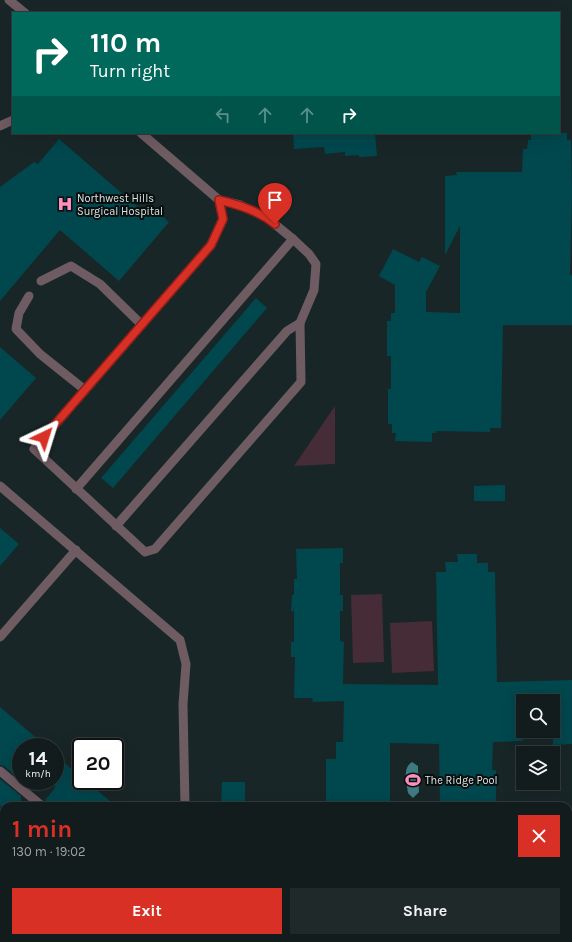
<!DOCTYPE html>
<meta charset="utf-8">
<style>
:root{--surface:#131c1d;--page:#20292a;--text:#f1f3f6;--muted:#9da1a4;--line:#323a3b;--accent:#d93025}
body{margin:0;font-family:Karla,sans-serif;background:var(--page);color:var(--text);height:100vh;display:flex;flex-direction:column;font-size:15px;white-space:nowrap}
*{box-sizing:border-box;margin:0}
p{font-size:13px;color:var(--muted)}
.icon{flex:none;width:22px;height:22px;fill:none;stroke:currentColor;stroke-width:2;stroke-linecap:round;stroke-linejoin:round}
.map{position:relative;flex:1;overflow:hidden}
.sheet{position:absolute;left:0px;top:802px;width:572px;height:140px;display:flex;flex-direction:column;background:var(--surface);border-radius:12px 12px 0 0;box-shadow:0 4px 16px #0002,0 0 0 1px var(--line)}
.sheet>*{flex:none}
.hud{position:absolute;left:12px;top:12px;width:548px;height:122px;border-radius:0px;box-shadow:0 4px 16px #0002,0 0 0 1px var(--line);background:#00695c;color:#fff;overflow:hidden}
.tools{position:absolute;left:516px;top:694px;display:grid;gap:8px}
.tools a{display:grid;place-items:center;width:44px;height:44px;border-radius:0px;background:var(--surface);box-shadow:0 4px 16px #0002,0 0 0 1px var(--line);font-size:20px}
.speed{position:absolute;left:12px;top:738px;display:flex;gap:8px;font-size:20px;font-weight:700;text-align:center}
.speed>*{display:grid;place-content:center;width:52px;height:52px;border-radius:50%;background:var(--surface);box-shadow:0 4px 16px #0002,0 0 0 1px var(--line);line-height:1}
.speed small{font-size:10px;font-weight:400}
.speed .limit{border:2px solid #111;border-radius:6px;background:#fff;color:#111}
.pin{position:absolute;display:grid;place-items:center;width:34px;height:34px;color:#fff;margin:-41px -17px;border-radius:50% 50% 50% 0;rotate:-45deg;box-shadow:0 0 4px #0007}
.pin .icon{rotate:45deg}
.me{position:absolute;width:44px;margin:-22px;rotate:41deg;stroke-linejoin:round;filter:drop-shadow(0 0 3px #0008)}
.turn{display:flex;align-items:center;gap:14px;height:84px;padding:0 12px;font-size:18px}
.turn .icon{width:52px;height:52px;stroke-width:2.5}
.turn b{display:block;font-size:28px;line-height:34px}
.lanes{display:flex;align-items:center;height:38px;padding:0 12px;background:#0003;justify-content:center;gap:20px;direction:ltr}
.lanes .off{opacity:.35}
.round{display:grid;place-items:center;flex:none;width:42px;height:42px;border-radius:0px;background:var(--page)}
.headline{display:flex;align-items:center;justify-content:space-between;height:68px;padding:0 12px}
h1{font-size:24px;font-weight:700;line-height:30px;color:var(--accent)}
.cta{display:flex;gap:8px;margin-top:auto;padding:8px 12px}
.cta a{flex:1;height:46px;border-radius:0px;background:var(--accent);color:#fff;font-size:16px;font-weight:700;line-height:46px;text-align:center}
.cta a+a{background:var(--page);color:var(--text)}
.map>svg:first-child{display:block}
.green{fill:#452c36}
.water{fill:#3f7981}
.building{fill:#00474e}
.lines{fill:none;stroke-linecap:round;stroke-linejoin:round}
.lane{stroke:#6f5b62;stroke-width:9}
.route-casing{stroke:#8d1f18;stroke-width:10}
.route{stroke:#d93025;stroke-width:7}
.labels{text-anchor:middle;stroke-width:4;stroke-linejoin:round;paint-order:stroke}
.poi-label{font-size:11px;fill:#dde5e6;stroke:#080e0e;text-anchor:start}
</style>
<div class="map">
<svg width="572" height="942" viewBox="0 0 572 942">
<rect width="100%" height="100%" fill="#192627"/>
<g class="green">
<path d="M335,406V464L294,466Z"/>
<path d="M382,594L384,662L353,663L351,595Z"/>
<path d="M432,621L434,671L392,673L390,623Z"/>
</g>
<path class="water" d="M412,762L418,766V769L419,792L413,798L408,793C407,783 402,768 412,762Z"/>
<g class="building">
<path d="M293,133H375L377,156L359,157V155L345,156V152L325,154L324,147L294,149Z"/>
<path d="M531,133H567V140H571L572,192L570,275H572V325H503L501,428H490V432L436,431V433H432V442L395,441L396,433H392V424H388V389H391V356H387V321H391V313H395V285L379,276L393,249L419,262L422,257L440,266L426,292V312L460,313V226L445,255V176L457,175L456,172H522L523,149H527L528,140H531Z"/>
<path d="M59,139L147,215L153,208L169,222L119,281L60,230L0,301V187L34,162L38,164Z"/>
<path d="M256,298L267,308L113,488L101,478Z"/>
<path d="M0,347L36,378L0,420Z"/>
<path d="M505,485V501H474V486Z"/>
<path d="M0,528L19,544L0,566Z"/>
<path d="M343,548V563H340V595H343V611H340V641L344,642L343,684L438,685L436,572H446L445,562H458L457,554H477V563H488V572H495L497,682L572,680V744L553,745V701H523V741L493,742L492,770H496V806H440L439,744L390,743V801H381V806H335V801H326V759H336V742H343L344,701L313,702L312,698H294L295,657H291V642H294V611H291L292,595H294V579H297L296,549Z"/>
<path d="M0,707L47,747H21V781L4,766L0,765Z"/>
<path d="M55,755L81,777V781H86L116,806H48L45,800L55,788Z"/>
<path d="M0,779L21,796V806H0Z"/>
<path d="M222,782H245V806H221Z"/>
</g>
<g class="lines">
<g class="lane">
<path d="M9,0L25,13"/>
<path d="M0,126L13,120"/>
<path d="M141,133L219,200L240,205L266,217L293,239L309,254L316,264L314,290L300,323L301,382L155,549L145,552L34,449L211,245L223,219L219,200"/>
<path d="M41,281L71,266L100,284L142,325"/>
<path d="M29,296L19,313L16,329L40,354L85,390"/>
<path d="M0,486L180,640L186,664L183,704L185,806"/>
<path d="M76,489L293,239"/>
<path d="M116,526L287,331L300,323"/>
<path d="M0,637L76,550"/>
<path d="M0,771L42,806"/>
<path d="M181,942L182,938"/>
</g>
</g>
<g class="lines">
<g class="route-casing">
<path id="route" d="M44,437L211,245L223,219L219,200C239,205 259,211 275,224"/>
</g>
<use href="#route" class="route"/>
</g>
<defs>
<g id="hospital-bare" transform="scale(1.2)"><path d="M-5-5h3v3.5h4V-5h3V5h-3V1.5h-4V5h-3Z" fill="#fe8ebd" stroke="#080e0e" stroke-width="2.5" paint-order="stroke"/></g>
<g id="stadium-bare" transform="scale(1.2)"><path d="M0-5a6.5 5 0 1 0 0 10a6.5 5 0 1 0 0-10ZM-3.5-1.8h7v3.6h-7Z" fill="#fe8ebd" stroke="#080e0e" stroke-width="2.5" paint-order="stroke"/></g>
</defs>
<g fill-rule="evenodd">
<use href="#hospital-bare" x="65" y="204"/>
<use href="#stadium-bare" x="413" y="780"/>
</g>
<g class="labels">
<g class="poi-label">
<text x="77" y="202">Northwest Hills<tspan x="77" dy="13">Surgical Hospital</tspan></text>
<text x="425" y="784">The Ridge Pool</text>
</g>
</g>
</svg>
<div class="tools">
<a><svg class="icon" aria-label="search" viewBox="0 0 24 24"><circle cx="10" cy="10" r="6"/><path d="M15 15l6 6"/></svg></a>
<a><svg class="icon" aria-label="layers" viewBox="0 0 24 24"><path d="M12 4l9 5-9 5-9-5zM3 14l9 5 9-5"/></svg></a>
</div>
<div class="speed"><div>14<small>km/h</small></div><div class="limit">20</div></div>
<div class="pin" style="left:275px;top:224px;background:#d93025"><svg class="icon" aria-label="arrive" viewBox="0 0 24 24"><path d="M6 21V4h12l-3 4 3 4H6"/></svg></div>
<svg class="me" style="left:44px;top:437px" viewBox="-20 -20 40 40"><path d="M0-17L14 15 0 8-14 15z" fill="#d93025" stroke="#fff" stroke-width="4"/></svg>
<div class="hud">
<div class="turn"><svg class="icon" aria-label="right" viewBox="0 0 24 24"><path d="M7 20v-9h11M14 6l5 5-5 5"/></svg><div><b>110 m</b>Turn right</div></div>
<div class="lanes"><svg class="icon off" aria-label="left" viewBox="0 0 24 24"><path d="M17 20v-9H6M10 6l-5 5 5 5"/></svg><svg class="icon off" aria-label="ahead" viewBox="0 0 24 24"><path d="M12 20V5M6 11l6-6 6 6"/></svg><svg class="icon off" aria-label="ahead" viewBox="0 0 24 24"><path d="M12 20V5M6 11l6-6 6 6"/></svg><svg class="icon" aria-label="right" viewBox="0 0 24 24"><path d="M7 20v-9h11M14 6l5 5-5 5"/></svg></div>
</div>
<section class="sheet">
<div class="headline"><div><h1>1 min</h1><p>130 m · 19:02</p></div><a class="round" style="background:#d93025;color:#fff"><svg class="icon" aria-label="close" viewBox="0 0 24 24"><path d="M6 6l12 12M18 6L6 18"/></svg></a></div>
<div class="cta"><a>Exit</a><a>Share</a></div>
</section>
</div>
